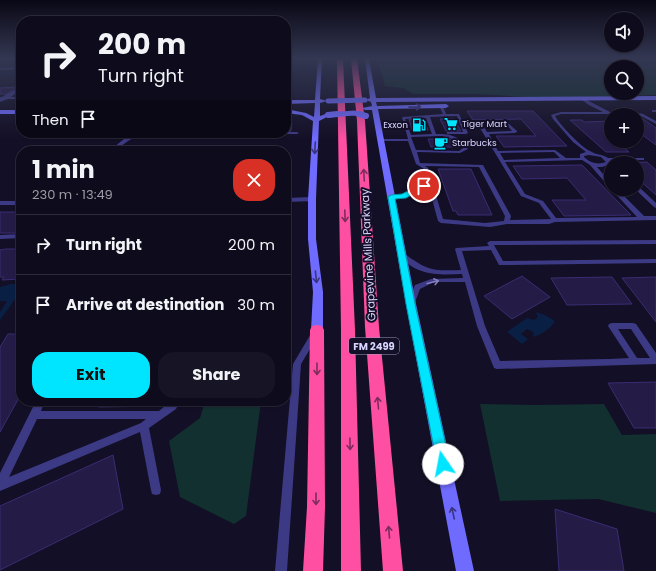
<!DOCTYPE html>
<meta charset="utf-8">
<style>
:root{--surface:#0e0b1c;--page:#171425;--text:#f1f3f6;--muted:#9b9ba3;--line:#2e2b3b;--accent:#00e5ff}
body{margin:0;font-family:Poppins,sans-serif;background:var(--page);color:var(--text);height:100vh;display:flex;flex-direction:column;font-size:15px;white-space:nowrap}
*{box-sizing:border-box;margin:0}
p{font-size:13px;color:var(--muted)}
.icon{flex:none;width:22px;height:22px;fill:none;stroke:currentColor;stroke-width:2;stroke-linecap:round;stroke-linejoin:round}
.map{position:relative;flex:1;overflow:hidden}
.sheet{position:absolute;left:16px;top:146px;width:275px;height:260px;display:flex;flex-direction:column;background:var(--surface);border-radius:16px;box-shadow:0 1px 3px #0004,0 0 0 1px var(--line)}
.sheet>*{flex:none}
.hud{position:absolute;left:16px;top:16px;width:275px;height:122px;border-radius:16px;box-shadow:0 1px 3px #0004,0 0 0 1px var(--line);background:#0e0b1c;color:var(--text);overflow:hidden}
.buttons{position:absolute;left:604px;top:12px;display:grid;gap:8px}
.buttons a{display:grid;place-items:center;width:40px;height:40px;border-radius:50%;background:var(--surface);box-shadow:0 1px 3px #0004,0 0 0 1px var(--line);font-size:20px}
.pin{position:absolute;display:grid;place-items:center;width:34px;height:34px;color:#fff;margin:-17px;border:2px solid #fff;border-radius:50%;box-shadow:0 1px 4px #0007}
.me{position:absolute;width:44px;margin:-22px;rotate:348deg;stroke-linejoin:round;filter:drop-shadow(0 0 3px #0008)}
.turn{display:flex;align-items:center;gap:14px;height:84px;padding:0 16px;font-size:18px}
.turn .icon{width:52px;height:52px;stroke-width:2.5}
.turn b{display:block;font-size:28px;line-height:34px}
.then{display:flex;align-items:center;height:38px;padding:0 16px;background:#0003;gap:8px;font-size:15px}
.round{display:grid;place-items:center;flex:none;width:42px;height:42px;border-radius:16px;background:var(--page)}
.headline{display:flex;align-items:center;justify-content:space-between;height:68px;padding:0 16px}
h1{font-size:24px;font-weight:700;line-height:30px}
.button{display:flex;gap:8px;margin-top:auto;padding:8px 16px}
.button a{flex:1;height:46px;border-radius:16px;background:var(--accent);color:#111;font-size:16px;font-weight:700;line-height:46px;text-align:center}
.button a+a{background:var(--page);color:var(--text)}
ul{padding:0;list-style:none}
li{display:flex;align-items:center;gap:12px;height:60px;padding:0 16px;border-top:1px solid var(--line)}
li div{flex:1}
li b{display:block;font-size:15px}
li em{font-style:normal}
.map>svg:first-child{display:block}
.green{fill:#12302f;fill-rule:evenodd}
.water{fill:#0a1f44}
.building{fill:#241b47;stroke:#3b2d73}
.lines{fill:none;stroke-linecap:round;stroke-linejoin:round}
.lane{fill:#3d3a85;fill-rule:evenodd}
.street{fill:#3d3a85;fill-rule:evenodd}
.secondary{fill:#6f6bff;fill-rule:evenodd}
.highway{fill:#ff4fa3;fill-rule:evenodd}
.secondary-bridge-far1{stroke:#6f6bff;stroke-width:5}
.secondary-bridge{stroke:#6f6bff;stroke-width:6}
.oneway{stroke:#38347d}
.oneway2{stroke:#7d2c5e}
.oneway3{stroke:#837fbc}
.route{fill:#00e5ff;stroke:#0095a6}
.labels{text-anchor:middle;stroke-width:4;stroke-linejoin:round;paint-order:stroke}
.far-poi-label{font-size:9px;fill:#d9d4ff;stroke:#130f26;text-anchor:start}
.shield{fill:#130f26;stroke:#9e99be;stroke-width:1}
.shield-label{font-size:10px;font-weight:bold;fill:#d9d4ff}
.street-label{font-size:11px;fill:#d9d4ff;stroke:#130f26}
</style>
<div class="map">
<svg width="656" height="571" viewBox="0 0 656 571">
<rect width="100%" height="100%" fill="#130f26"/>
<g class="green">
<path d="M378,59H656V95L540,98L479,94H413L403,88L385,86ZM611,67H637V93H611Z"/>
<path d="M205,401H261L246,516L234,524L180,497L169,441L200,418Z"/>
<path d="M480,404L535,405L604,404L622,435L656,434V513L598,499L500,501Z"/>
</g>
<g class="water">
<path d="M11,284H16L17,288L21,287V291L0,320V312L7,301H0V287Z"/>
<path d="M536,312L545,315L555,321C550,329 542,334 534,337L533,332L527,329L521,334L528,339L522,344L507,332L527,318L534,320L538,317Z"/>
</g>
<g class="building">
<path d="M16,87L7,94H0V88Z"/>
<path d="M467,111H533L567,146L504,147L496,136H536L521,119L473,120Z"/>
<path d="M409,119L424,120L428,130H412Z"/>
<path d="M440,119H454L461,131H446Z"/>
<path d="M637,119H643L656,128V145L637,131Z"/>
<path d="M570,120H582L584,122L611,121V131H603L611,137V141H615L629,152H606Z"/>
<path d="M286,123H292L291,131L286,133V135H276V133H258H286Z"/>
<path d="M189,133H215H199L197,137H189L190,135H188Z"/>
<path d="M428,139H453L457,147H431Z"/>
<path d="M647,162L656,170V195L637,178V163H620Z"/>
<path d="M582,165L631,215L564,216L552,200H586L567,178L522,179L513,166Z"/>
<path d="M438,169H471L492,215H458L456,211H453Z"/>
<rect x="0" y="212" width="21" height="21"/>
<path d="M6,249H19L18,251H21V279L2,280L4,277H0V250Z"/>
<path d="M522,276L550,297L512,319L484,296Z"/>
<path d="M612,277L632,304L567,305L551,278Z"/>
<path d="M656,277V322L622,278Z"/>
<path d="M8,334H21V394L0,432V347Z"/>
<path d="M656,382V428H634L608,383Z"/>
<path d="M102,401H161L160,406L99,407Z"/>
<path d="M113,455L123,509L0,570V506Z"/>
<path d="M555,509L617,529L624,571H559Z"/>
</g>
<g class="lines">
<g class="lane">
<path d="M21,67V69L0,70V68Z"/>
<rect x="0" y="97" width="21" height="2"/>
<path d="M583,98L610,112H635L643,114L656,121V124L641,116L635,114H561L555,116C560,125 580,146 590,151C596,155 602,154 608,158H644V160H610L611,164L602,167H597L611,183V188L609,187L590,165L582,160L505,162L525,194L543,201L556,218L637,217L611,189H617L644,216H656V220L555,222L549,224H507L490,227L441,223L438,221L429,188C417,188 401,205 388,197C393,194 399,196 404,194C412,191 419,184 428,184L424,169L416,164L408,141H380L378,140L380,139H408L402,117L443,114L439,106L441,105L443,106L446,114H459L468,133L466,134H447V132H463L457,116L430,117L436,134C451,134 460,136 468,149L460,153L417,152L420,163L483,165L511,216L510,220L551,219L539,203L521,196L477,123L479,122H507L517,131V132L515,133L489,134L498,151L555,150L566,158H580V154L586,152L573,142L553,119L551,115L561,112H603L589,105L582,100L581,99ZM426,118L432,134L411,135L405,119ZM482,124H506L512,131L487,132ZM442,136C451,138 458,140 463,148L459,151L416,150L411,137ZM554,152L560,158L504,160L500,153ZM589,155L601,157L606,162C598,165 590,163 584,157V156ZM425,166L479,167L505,216L504,221L485,223L443,219L428,168Z"/>
<rect x="652" y="110" width="4" height="2"/>
<path d="M286,132H297L299,133L297,134H253L251,133H286Z"/>
<path d="M137,133H142L128,141L114,151H109L124,139Z"/>
<path d="M637,186L639,187L656,203V208L654,207L635,189H637Z"/>
<path d="M21,234V238L0,239V235Z"/>
<path d="M656,240V244L494,245L503,261L656,259V263L501,265H499L491,250L462,251L485,326L500,361L610,359L629,358L608,326L609,324L612,323H633L636,324L656,353V364L497,369L494,368L477,326L465,282H438L432,283L420,289L414,305H408L407,303L415,285L431,279L463,278L462,274C438,275 417,276 400,256L403,254H405C428,271 433,271 461,270L455,249L456,248L489,246L487,243L490,241ZM618,329H631L650,358H637Z"/>
<path d="M315,331L318,332L319,334L301,364L287,571H275L293,364L312,332Z"/>
<path d="M36,401H45L41,411H159L171,401H180L176,409L149,428L161,490L160,494L156,495L152,494L151,490L140,432L0,491V473ZM37,419H146L141,423L9,477Z"/>
</g>
<g class="street">
<path d="M21,86V90L8,99L0,102V98Z"/>
<path d="M312,197L316,199L315,201L286,202V198Z"/>
<rect x="0" y="201" width="21" height="4"/>
</g>
<g class="secondary">
<path d="M318,59H322L320,99L327,101L320,103V116L328,113L331,115L319,121L316,199V239L323,292V330L321,333L317,334L313,333L311,330L313,292L308,239V199L313,121L302,115L286,113V109L306,113L314,117L315,103L286,104V100H315Z"/>
<path d="M365,59H369L376,98L656,96V100L376,102L377,106L446,104L449,106L446,108L378,109L416,304L474,571H456L406,304L372,110H365L362,108L372,106L371,102L366,100L370,98Z"/>
<rect x="0" y="110" width="21" height="4"/>
</g>
<g class="highway">
<path d="M337,59H343L355,330L361,571H341V330Z"/>
<path d="M351,59H357L365,121L379,327L403,571H383L365,327L357,121Z"/>
<path d="M317,325L322,326L324,330L325,507L323,571H303L307,507L310,330L312,326Z"/>
</g>
<g class="secondary-bridge-far1">
<path d="M328,101L365,100"/>
<path d="M328,115L354,113L363,115"/>
</g>
<g class="secondary-bridge">
<path d="M359,114L366,116"/>
<path d="M328,115L337,114"/>
</g>
</g>
<defs><path id="oneway-shaft" d="M-6 0H5M1.5-3L5.5 0L1.5 3" fill="none" stroke-width="1.6" stroke-linecap="round" stroke-linejoin="round"/></defs>
<g class="oneway">
<use href="#oneway-shaft" transform="translate(415 107) rotate(-1)"/>
<use href="#oneway-shaft" transform="translate(315 148) rotate(93)"/>
<use href="#oneway-shaft" transform="translate(316 277) rotate(84)"/>
<use href="#oneway-shaft" transform="translate(453 513) rotate(-102)"/>
</g>
<g class="oneway2">
<use href="#oneway-shaft" transform="translate(364 175) rotate(-93)"/>
<use href="#oneway-shaft" transform="translate(345 216) rotate(88)"/>
<use href="#oneway-shaft" transform="translate(317 369) rotate(90)"/>
<use href="#oneway-shaft" transform="translate(378 403) rotate(-95)"/>
<use href="#oneway-shaft" transform="translate(350 444) rotate(89)"/>
<use href="#oneway-shaft" transform="translate(316 499) rotate(90)"/>
<use href="#oneway-shaft" transform="translate(389 532) rotate(-95)"/>
</g>
<use class="oneway3" href="#oneway-shaft" transform="translate(433 282) rotate(-14)"/>
<linearGradient id="sky" x2="0" y2="1"><stop stop-color="#0a0815"/><stop offset="0.42" stop-color="#333752"/><stop offset="1" stop-color="#333752" stop-opacity="0"/></linearGradient>
<rect width="656" height="139" fill="url(#sky)"/>
<path class="route" d="M422,184L428,186L406,198L395,199L415,304L450,464L448,468L443,470L439,468L437,464L406,304L388,197L391,195L402,194Z"/>
<defs>
<g id="supermarket-bare" transform="scale(1.08)"><path d="M-6-5.5h2.5l.6 2H6L4.5 2H-2.5L-4.4-4H-6ZM-1.5 3.2a1.3 1.3 0 1 0 .1 0ZM3 3.2a1.3 1.3 0 1 0 .1 0Z" fill="#00e5ff" stroke="#130f26" stroke-width="2.5" paint-order="stroke"/></g>
<g id="fuel-bare" transform="scale(1.08)"><path d="M-5.5-6h7V0h2V4h1.3V-2.5L3-4.5l.8-.8L6-3V5H2.5V1h-1V6h-7ZM-4.2-4.7v3.2H.2V-4.7Z" fill="#00e5ff" stroke="#130f26" stroke-width="2.5" paint-order="stroke"/></g>
<g id="cafe-bare" transform="scale(1.08)"><path d="M-5.5-4.5H6V0H3Q3 3.5 0 3.5H-2.5Q-5.5 3.5-5.5 0ZM3-3.2v2h1.7v-2ZM-6 4.5H4V6H-6Z" fill="#00e5ff" stroke="#130f26" stroke-width="2.5" paint-order="stroke"/></g>
</defs>
<g fill-rule="evenodd">
<use href="#supermarket-bare" x="451" y="124"/>
<use href="#fuel-bare" x="419" y="125"/>
<use href="#cafe-bare" x="441" y="143"/>
</g>
<g class="labels">
<g class="far-poi-label">
<text x="462" y="127">Tiger Mart</text>
<text x="408" y="128" text-anchor="end">Exxon</text>
<text x="452" y="146">Starbucks</text>
</g>
<rect class="shield" x="349" y="338" width="50" height="16" rx="3"/>
<g class="shield-label">
<text x="374" y="350">FM 2499</text>
</g>
<g class="street-label">
<text transform="translate(368 255) rotate(-93)" y="4">Grapevine Mills Parkway</text>
</g>
</g>
</svg>
<div class="buttons">
<a><svg class="icon" aria-label="sound" viewBox="0 0 24 24"><path d="M4 9h4l5-4v14l-5-4H4zM17 9q2 3 0 6"/></svg></a>
<a><svg class="icon" aria-label="search" viewBox="0 0 24 24"><circle cx="10" cy="10" r="6"/><path d="M15 15l6 6"/></svg></a>
<a>+</a>
<a>−</a>
</div>
<div class="pin" style="left:424px;top:186px;background:#d93025"><svg class="icon" aria-label="arrive" viewBox="0 0 24 24"><path d="M6 21V4h12l-3 4 3 4H6"/></svg></div>
<svg class="me" style="left:443px;top:464px" viewBox="-20 -20 40 40"><circle r="19" fill="#fff"/><path d="M0-13L10 11 0 6-10 11z" fill="#00e5ff"/></svg>
<div class="hud">
<div class="turn"><svg class="icon" aria-label="right" viewBox="0 0 24 24"><path d="M7 20v-9h11M14 6l5 5-5 5"/></svg><div><b>200 m</b>Turn right</div></div>
<div class="then">Then<svg class="icon" aria-label="arrive" viewBox="0 0 24 24"><path d="M6 21V4h12l-3 4 3 4H6"/></svg></div>
</div>
<section class="sheet">
<div class="headline"><div><h1>1 min</h1><p>230 m · 13:49</p></div><a class="round" style="background:#d93025;color:#fff"><svg class="icon" aria-label="close" viewBox="0 0 24 24"><path d="M6 6l12 12M18 6L6 18"/></svg></a></div>
<ul>
<li><svg class="icon" aria-label="right" viewBox="0 0 24 24"><path d="M7 20v-9h11M14 6l5 5-5 5"/></svg><div><b>Turn right</b></div><em>200 m</em></li>
<li><svg class="icon" aria-label="arrive" viewBox="0 0 24 24"><path d="M6 21V4h12l-3 4 3 4H6"/></svg><div><b>Arrive at destination</b></div><em>30 m</em></li>
</ul>
<div class="button"><a>Exit</a><a>Share</a></div>
</section>
</div>
